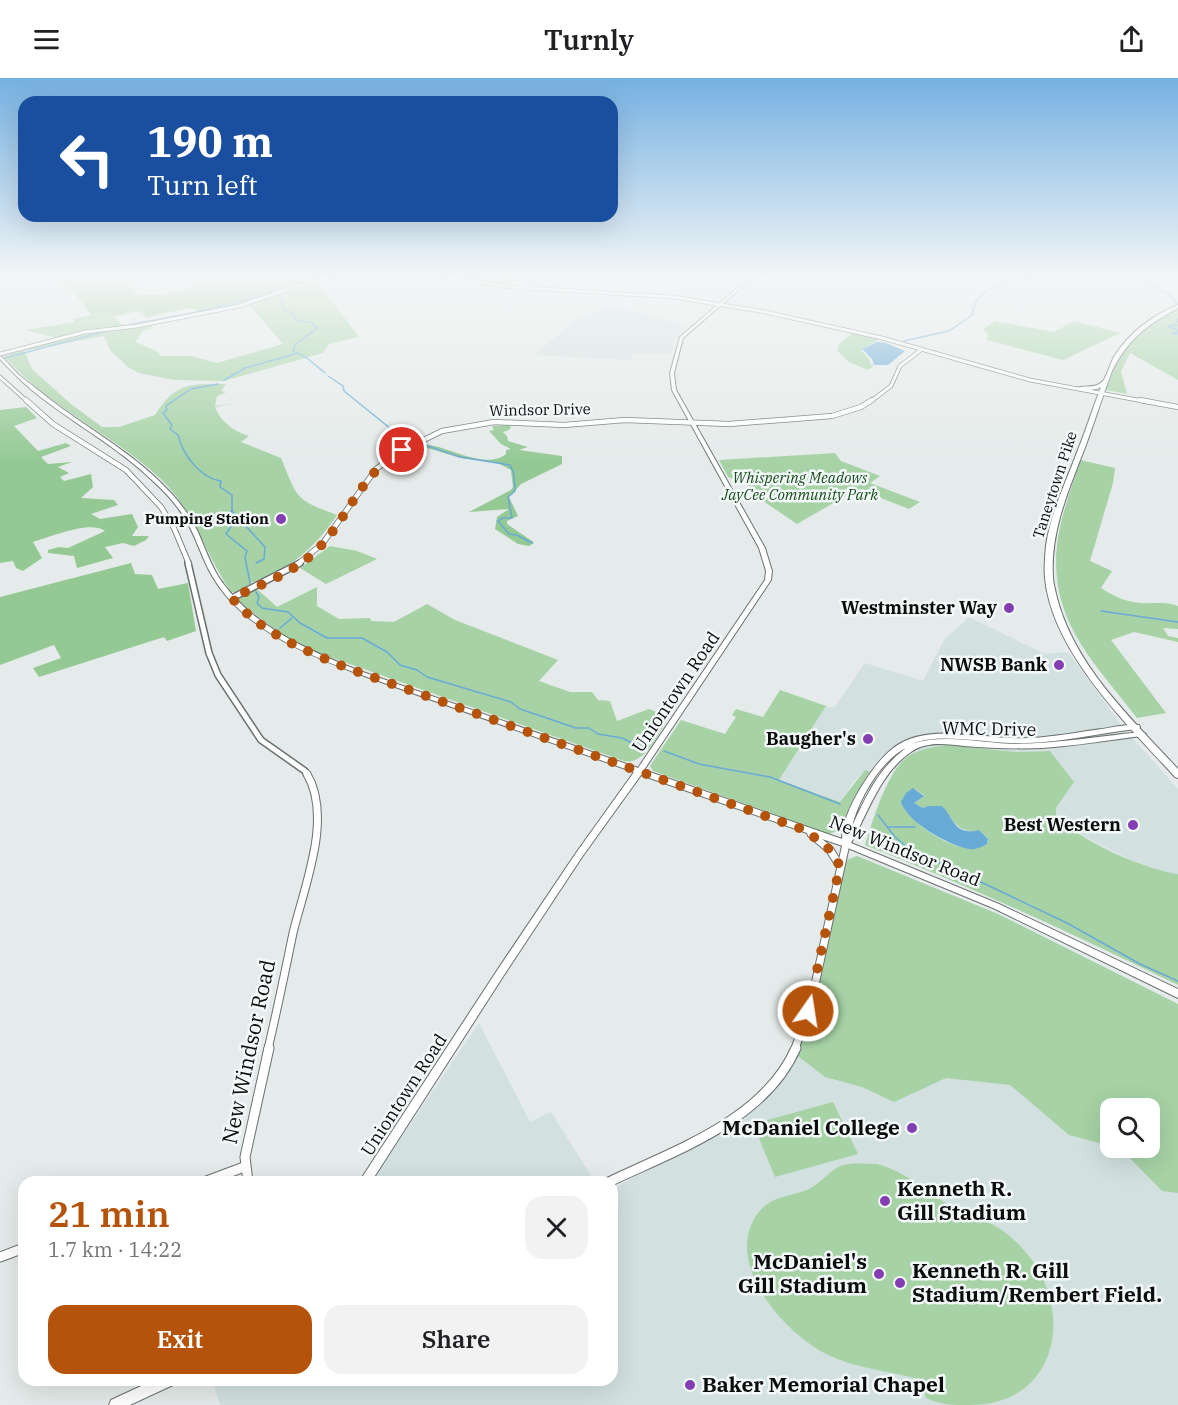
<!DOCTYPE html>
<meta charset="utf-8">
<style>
:root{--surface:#fff;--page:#f2f2f2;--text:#202124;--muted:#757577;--accent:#b45309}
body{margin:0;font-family:"IBM Plex Serif",serif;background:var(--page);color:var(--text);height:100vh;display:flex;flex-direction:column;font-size:22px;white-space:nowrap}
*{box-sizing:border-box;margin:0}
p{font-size:20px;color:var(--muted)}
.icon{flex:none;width:33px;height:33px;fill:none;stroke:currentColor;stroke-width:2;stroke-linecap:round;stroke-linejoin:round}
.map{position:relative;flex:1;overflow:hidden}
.details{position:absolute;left:18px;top:1098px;width:600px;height:210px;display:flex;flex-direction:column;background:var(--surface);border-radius:18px;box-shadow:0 6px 24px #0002}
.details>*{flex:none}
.banner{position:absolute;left:18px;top:18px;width:600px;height:126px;border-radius:18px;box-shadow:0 6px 24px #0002;background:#1a4fa0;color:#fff;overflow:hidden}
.tools{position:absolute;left:1100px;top:1020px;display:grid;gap:12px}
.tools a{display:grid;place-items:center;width:60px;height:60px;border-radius:12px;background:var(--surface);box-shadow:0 6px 24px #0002;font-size:30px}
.pin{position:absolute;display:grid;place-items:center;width:51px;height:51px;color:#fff;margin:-26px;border:3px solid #fff;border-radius:50%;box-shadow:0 2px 6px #0007}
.me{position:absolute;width:66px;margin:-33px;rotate:13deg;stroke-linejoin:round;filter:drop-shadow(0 0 4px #0008)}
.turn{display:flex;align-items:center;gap:21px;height:126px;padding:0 30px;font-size:27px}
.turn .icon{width:78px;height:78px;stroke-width:2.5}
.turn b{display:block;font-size:42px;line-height:51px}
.round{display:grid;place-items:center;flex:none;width:63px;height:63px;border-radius:18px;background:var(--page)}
.overview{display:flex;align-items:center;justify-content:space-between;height:102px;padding:0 30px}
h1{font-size:36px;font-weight:600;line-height:45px;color:var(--accent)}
.cta{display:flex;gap:12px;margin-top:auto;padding:12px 30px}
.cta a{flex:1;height:69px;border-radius:18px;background:var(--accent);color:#fff;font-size:24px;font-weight:600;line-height:69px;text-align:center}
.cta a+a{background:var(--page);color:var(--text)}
header{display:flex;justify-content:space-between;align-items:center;height:78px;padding:0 30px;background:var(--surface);font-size:27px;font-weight:600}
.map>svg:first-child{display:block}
.built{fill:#d2e1e0;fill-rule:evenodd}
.green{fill:#a6d2a5;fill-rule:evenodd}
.forest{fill:#94c994}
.water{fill:#68aad6}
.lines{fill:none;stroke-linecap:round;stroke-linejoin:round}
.stream{stroke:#68aad6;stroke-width:1.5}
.minor-far4-casing{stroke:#6b7070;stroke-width:4.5}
.minor-far3-casing{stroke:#6b7070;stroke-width:6}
.minor-far2-casing{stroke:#6b7070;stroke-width:8}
.minor-far1-casing{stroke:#6b7070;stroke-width:9}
.minor-casing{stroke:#6b7070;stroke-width:11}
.major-casing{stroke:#6b7070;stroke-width:2}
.highway-casing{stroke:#6b7070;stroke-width:2}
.minor-far4{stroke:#fff;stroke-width:3}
.minor-far3{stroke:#fff;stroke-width:4.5}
.minor-far2{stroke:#fff;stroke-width:5}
.minor-far1{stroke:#fff;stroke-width:7}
.minor{stroke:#fff;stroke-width:9}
.major{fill:#fff;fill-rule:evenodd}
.highway{fill:#fff;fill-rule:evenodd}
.route{stroke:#b45309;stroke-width:10;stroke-dasharray:0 18}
.poi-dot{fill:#833eb1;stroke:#f3f8f8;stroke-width:2}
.labels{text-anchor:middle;stroke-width:5;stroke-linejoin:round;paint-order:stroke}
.far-street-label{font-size:15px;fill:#0b0d0d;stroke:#f3f8f8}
.far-park-label{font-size:15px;font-style:italic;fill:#184e1c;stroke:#f3f8f8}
.far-poi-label{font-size:15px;font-weight:bold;fill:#0b0d0d;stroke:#f3f8f8;text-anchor:end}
.poi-label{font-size:18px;font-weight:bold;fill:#0b0d0d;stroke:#f3f8f8;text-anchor:end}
.street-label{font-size:18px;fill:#0b0d0d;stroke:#f3f8f8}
.near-street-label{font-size:21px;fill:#0b0d0d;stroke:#f3f8f8}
.near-poi-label{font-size:21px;font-weight:bold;fill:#0b0d0d;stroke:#f3f8f8;text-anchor:start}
</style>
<header><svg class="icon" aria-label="menu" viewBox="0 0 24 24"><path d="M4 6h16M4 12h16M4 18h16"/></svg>Turnly<svg class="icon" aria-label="share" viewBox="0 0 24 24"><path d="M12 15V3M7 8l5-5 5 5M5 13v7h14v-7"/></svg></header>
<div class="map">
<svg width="1178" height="1327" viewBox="0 0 1178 1327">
<rect width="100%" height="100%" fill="#e5ebea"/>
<g class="built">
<path d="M595,229H618L688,248L674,262L672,276H633L631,282L534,277L577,241L601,232Z"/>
<path d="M969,539L1045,576L1067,574L1071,578L1122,648L1178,711V796L1157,793L1133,783L1081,757L1062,745L1056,737V730L1074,704L1049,673L1017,674L947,667L918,673L906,679L897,691L870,694L865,692L852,706L840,724L779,702L826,628L834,630L865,585L923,603L944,562Z"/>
<path d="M857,778L998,836L1178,926V1327H220L212,1302H612V1112L752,1025L794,975L848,780ZM1110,1030H1149V1070H1110Z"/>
<path d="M479,945L530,1044L551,1034L595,1104H371Z"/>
</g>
<g class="green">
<path d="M52,198H123C142,234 172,214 202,207C211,205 221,205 230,203L222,198H315L305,204H317L359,259L329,266L323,275L224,303L174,302L139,295L128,289L110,272L104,258L24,273L32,291L71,326L102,349H119L155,337C176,304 189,306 226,306L221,313L226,314L217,318L215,328L236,325L215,329C220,343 234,354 249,358L241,364L281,380C298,421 294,421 337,437C319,463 301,482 273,496C265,500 259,504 251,504L253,507L236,514H231C206,477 194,434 162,402C112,355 50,331 4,278L80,256L151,247L154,249L142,254L136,264L158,274L161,278H191L217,285L283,266L247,224L141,246L88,252L56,260L26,252L75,244L73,241L91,237L72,213ZM190,227L198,234L122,247L114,239L138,233L146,240Z"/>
<path d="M442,198H550L499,207Z"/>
<path d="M1178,230V302L1130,275L1121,293L1127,316L1106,312C1122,266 1138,256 1178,230Z"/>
<path d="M995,243L1054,254L1074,243L1120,255L1063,282L987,262L988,257L983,251Z"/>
<path d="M853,255L879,261L861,272L870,282V286L874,288L868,292L849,284L838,273L839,266Z"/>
<path d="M835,375L841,383L880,398L870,405L920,424L909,431L858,411L797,446L747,412L752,409L728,399L719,382Z"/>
<path d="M1080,382L1115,390L1113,405L1090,483L1112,493L1101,510C1113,518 1126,524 1141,525C1154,526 1165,523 1178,528V551L1163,550L1168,558L1178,560V564L1134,554L1111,562L1166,635L1137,640C1094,584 1049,543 1057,467C1060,439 1072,410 1080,382Z"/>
<path d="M330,468L357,473L377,481L326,506L300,490Z"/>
<path d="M317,509V528L339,541L370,540L371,543L394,544L427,526L455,542L558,582L539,603L570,614H592L598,622L610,623L617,643L649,631L669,639C659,654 645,688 624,683L316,574L282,556L237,523L240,519L257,511L277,529Z"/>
<path d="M780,612L826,628L779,702L840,724L865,692L870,694L863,704L842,751L829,756L653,693L650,688L681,642L725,656L736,639L732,637L736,631L763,639Z"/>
<path d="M947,667L1017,674L1050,673L1074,704L1056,730V737C1077,762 1146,792 1178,796V907C1075,857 972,809 865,767C873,742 886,696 907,679C918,671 934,669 947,667ZM915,711L924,717L914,725L923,730L928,728H942C953,741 958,757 979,752L988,761L987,766C967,777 938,762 921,748C915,743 911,736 904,731Z"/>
<path d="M857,778L998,836L1178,926V1115L1162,1113L1122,1072L1114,1070H1149V1030H1110V1068L1069,1057L1010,1007L946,1000L894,1024L862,1009L825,999L794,975L808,933L844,784Z"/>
<path d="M833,1024L858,1076L775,1099L753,1046Z"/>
<path d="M877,1086C910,1095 931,1117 959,1134C968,1139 980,1140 990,1145C1002,1151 1013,1160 1022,1170C1076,1227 1061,1327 970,1327C953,1327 941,1327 926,1320L919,1301C888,1293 854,1290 826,1276C783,1254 722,1184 758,1135C771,1118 789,1119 807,1112C819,1107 828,1094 840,1088C850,1084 866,1086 877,1086Z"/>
</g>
<g class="forest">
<path d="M195,198H217L248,223L202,234L190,230L147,239L144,234C132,230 125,237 113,236C105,236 100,235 92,236L87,232C86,222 81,221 75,215L124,207L134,216L157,217L187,212L197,200Z"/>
<path d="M26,329L37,340L14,348L38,373L66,365L71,368L41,379L48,386L72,384L58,389L69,395L60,399L64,403L91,396L93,409L81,420L114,422L118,427L91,436L100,441L132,436L138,449L132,458H149L146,462L134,468L123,465L105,469L113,480L77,490L74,478L48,475V472L59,469L68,470L105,453C90,442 51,459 33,464L42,480L23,493L16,490L13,483L0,485V332Z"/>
<path d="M509,347L511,349L509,352L503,354L507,358L508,363L528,369L519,372L562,378V386L521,406L509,419L518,438L507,443V446L532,463L534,465L529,468L518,466L495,451L497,439L509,431L469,434L511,412L513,409L511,392L496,384L461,380L420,368C436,360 482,395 506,376V372L511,371L501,366L489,353L494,352L492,348Z"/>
<path d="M131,485L135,496L152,497L158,511L188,505L196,553L167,563L164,559L39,599L33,590L61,580L54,567L0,587V519Z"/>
</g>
<g class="water">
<path d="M877,264L886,265L905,273L888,287H874L872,281L862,271Z"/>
<path d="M913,710L924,718L914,725L923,730L928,728H942C955,741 954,758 979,752L988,761L987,766C982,769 975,772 969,771C948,767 908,745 901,724L906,715Z"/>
</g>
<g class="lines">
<g class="stream">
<path d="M264,198L271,206L270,211L278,214L285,233L291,234L297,243L312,245L317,250L295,267L293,273L307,280L325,295"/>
<path d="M1135,198L1131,199L1166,214L1178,226"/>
<path d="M1178,241L1176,243L1178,244"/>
<path d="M129,247L206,232L274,214"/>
<path d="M1178,247L1167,248L1178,252"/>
<path d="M1178,254L1172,255L1178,256"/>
<path d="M904,263L949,253L972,237C977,201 1014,209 1041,198"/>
<path d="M5,280L107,253"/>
<path d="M328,298L343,308L344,313L396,355L411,363"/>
<path d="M224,302L245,290L295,276"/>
<path d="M218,306L191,311L166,328L167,332L163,335L172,347L170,351L178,357C183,377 200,400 221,403L220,409L232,417V433L227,436L232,447L226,456L247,473L245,479L250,505"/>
<path d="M422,366L460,379L510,387L514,396L515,413L508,419L512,440H503L498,443L509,456L517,457L532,465"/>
<path d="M232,433L265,469L264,481L256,485"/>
<path d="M256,514L259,519L257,525L262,530L288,534L300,545L327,560H362L387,574L400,587L417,592L427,599L511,624L520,631L576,650H589L598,656L622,660L630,664L650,662"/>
<path d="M1101,533L1178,544"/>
<path d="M280,550L292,540"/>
<path d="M664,673L699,686L770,699L840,726"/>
<path d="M878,737L895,759L916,776L945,787L1067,845L1140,886L1178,903"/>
<path d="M889,749H915"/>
</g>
<g class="minor-far4-casing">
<g id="minor-far4">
<path d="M435,198L511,209L674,219L765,234L882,260L1030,302L1148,324"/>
<path d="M0,276L85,254L137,248L239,228L306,205L340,198"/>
<path d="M0,299L28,324"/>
<path d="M870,324L891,308L900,288L922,271"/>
</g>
</g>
<g class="minor-far3-casing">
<g id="minor-far3">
<path d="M26,322L53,346L126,392L161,429L174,450L189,486"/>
<path d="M1140,322L1178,329"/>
<path d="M298,486L323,465L376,391L403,372L442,353L494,344L564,347L625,342L729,346L832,338L861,329L872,322"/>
</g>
</g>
<g class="minor-far2-casing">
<g id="minor-far2">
<path d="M188,485L209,575L218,597L261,662L305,693L307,697"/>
<path d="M232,520L300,485"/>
</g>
</g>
<g class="minor-far1-casing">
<g id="minor-far1">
<path d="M268,971C277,933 285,894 293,855C304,809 333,740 307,696"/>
<path d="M795,971L812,920L846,766"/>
</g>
</g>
<g class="minor-casing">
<g id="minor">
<path d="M204,1104L244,1089"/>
<path d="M248,1104L245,1079L269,970"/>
<path d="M609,1104C675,1072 764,1043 796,970"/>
<path d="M0,1179L24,1170"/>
</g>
</g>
<g class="major-casing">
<g id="major">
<path d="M751,198H755L683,260L674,295L676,312L765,470L772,493L771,502L644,692L842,761C843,740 854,720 865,703C873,691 881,680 892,671C927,642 988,663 1030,660C1054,659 1078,654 1102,651C1114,649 1127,646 1139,647L1140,649L1139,651H1136C1100,655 1063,664 1027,665C995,667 939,653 912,666C946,655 983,666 1018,666C1060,665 1101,658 1142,654L1146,656L1142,658C1109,662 1075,668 1042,670C1016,671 990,670 964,668C947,666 926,663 911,674C880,695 869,733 851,765L999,826L1178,911V920L993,830L843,768L822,761L833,770L844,788L843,790L840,791L837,790L827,774L808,758L807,755L641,697L582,779L504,897L371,1104H359L498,891L576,775L634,694L356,595C301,574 241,549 211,496C202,480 197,462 188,446C180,430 167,416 154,404C117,368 72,345 33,313C21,303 11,293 0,281V278C7,283 13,291 19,297C30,306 41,314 52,323C93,354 135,376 171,415C181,426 190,438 197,452C204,467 209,483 218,498C250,548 308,572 360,593L638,690L765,502L766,493L759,470L672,312L670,295L680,259ZM906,670C877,692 867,717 852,748C859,721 880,683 906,670Z"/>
<path d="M154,1302H174L173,1307L130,1327H109L111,1322Z"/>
</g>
</g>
<g class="highway-casing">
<path id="highway" d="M1178,227V230C1147,247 1128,261 1112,293C1103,317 1095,342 1086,367C1070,409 1050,452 1053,499C1053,504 1055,511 1056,516C1073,587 1131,640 1178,691V700L1175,699C1127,646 1052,574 1045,500C1044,490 1045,478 1046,468C1050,437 1065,406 1076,377C1085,355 1092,332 1101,309C1094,313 1082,313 1076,310C1085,307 1096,311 1103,303C1107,298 1111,283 1115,277C1130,254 1153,237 1178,227Z"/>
</g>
<use href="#minor-far4" class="minor-far4"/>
<use href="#minor-far3" class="minor-far3"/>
<use href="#minor-far2" class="minor-far2"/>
<use href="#minor-far1" class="minor-far1"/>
<use href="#minor" class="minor"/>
<use href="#major" class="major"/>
<use href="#highway" class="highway"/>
</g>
<linearGradient id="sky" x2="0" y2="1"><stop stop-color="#75b0e1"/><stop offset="0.52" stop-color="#f3f6f6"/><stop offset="1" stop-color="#f3f6f6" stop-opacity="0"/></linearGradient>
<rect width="1178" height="384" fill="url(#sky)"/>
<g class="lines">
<path class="route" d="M402,372C359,397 349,440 316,473C293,495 260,507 232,520C261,555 306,573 347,590L805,752L830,772L840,788L808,933"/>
</g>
<g class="poi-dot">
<circle cx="281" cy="441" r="6"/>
<circle cx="1009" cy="530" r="6"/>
<circle cx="1059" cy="587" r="6"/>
<circle cx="868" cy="661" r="6"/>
<circle cx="1133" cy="747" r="6"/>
<circle cx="912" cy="1050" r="6"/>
<circle cx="885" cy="1123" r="6"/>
<circle cx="879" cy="1196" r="6"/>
<circle cx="900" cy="1205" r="6"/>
<circle cx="690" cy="1307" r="6"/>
</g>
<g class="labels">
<g class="far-street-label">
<text transform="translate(540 332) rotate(-1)" y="5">Windsor Drive</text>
<text transform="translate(1055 407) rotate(-72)" y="5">Taneytown Pike</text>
</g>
<g class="far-park-label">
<text x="800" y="405">Whispering Meadows<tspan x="800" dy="17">JayCee Community Park</tspan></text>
</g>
<g class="far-poi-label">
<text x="269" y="446">Pumping Station</text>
</g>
<g class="poi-label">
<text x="997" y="536">Westminster Way</text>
<text x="1047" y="593">NWSB Bank</text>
<text x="856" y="667">Baugher's</text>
<text x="1121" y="753">Best Western</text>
</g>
<g class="street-label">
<text transform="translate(676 614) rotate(-56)" y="6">Uniontown Road</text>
<text transform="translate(989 651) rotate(1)" y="6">WMC Drive</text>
<text transform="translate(905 773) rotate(22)" y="6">New Windsor Road</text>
<text transform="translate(404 1017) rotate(-57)" y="6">Uniontown Road</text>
</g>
<g class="near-street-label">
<text transform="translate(249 974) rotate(-78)" y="7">New Windsor Road</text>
</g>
<g class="near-poi-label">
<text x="900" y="1057" text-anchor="end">McDaniel College</text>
<text x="897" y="1118">Kenneth R.<tspan x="897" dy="24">Gill Stadium</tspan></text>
<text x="867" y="1191" text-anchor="end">McDaniel's<tspan x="867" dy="24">Gill Stadium</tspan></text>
<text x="912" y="1200">Kenneth R. Gill<tspan x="912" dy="24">Stadium/Rembert Field.</tspan></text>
<text x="702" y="1314">Baker Memorial Chapel</text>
</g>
</g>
</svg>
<div class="tools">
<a><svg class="icon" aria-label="search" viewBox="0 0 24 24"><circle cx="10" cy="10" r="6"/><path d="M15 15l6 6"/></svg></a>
</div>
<div class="pin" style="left:402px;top:372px;background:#d93025"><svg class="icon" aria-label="arrive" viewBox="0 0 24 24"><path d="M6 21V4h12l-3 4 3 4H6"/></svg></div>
<svg class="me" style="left:808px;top:933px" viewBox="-20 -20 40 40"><circle r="17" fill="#b45309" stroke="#fff" stroke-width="3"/><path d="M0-11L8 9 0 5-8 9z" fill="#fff"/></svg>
<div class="banner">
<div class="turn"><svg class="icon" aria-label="left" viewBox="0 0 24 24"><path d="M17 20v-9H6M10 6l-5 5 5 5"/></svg><div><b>190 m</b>Turn left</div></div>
</div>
<section class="details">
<div class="overview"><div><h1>21 min</h1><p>1.7 km · 14:22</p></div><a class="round"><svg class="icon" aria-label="close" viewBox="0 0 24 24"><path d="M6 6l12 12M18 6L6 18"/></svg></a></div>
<div class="cta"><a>Exit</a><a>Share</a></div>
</section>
</div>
